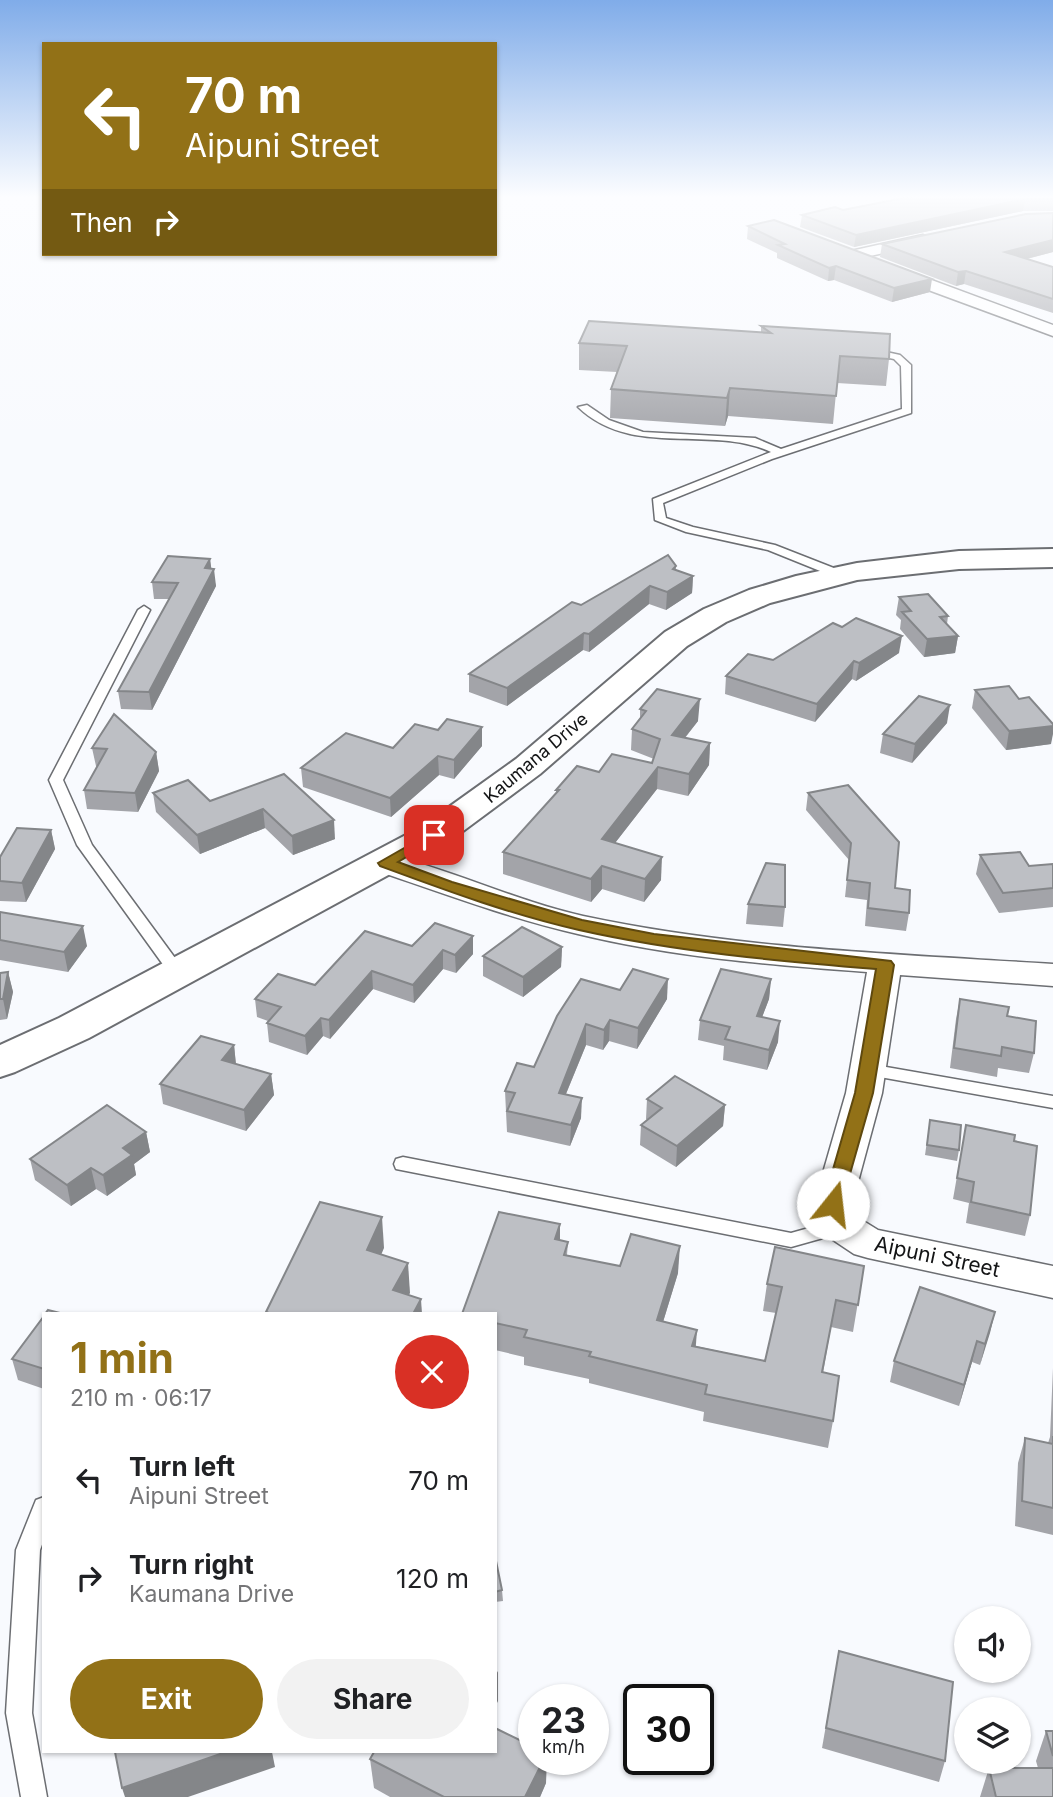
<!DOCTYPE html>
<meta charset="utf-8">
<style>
:root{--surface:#fff;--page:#f2f2f2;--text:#202124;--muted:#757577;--accent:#927117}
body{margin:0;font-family:Inter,sans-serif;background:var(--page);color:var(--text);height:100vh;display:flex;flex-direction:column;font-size:26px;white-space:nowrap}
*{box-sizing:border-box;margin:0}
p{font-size:23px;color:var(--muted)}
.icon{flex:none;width:38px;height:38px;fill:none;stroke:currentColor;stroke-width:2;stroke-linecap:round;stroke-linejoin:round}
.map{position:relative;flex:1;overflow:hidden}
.side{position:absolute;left:42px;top:1312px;width:455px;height:441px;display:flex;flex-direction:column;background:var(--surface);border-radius:0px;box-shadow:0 2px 5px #0004}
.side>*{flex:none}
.hud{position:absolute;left:42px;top:42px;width:455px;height:214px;border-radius:0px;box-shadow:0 2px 5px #0004;background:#927117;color:#fff;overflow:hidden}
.tools{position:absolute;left:954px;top:1606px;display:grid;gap:14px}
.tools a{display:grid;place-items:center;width:77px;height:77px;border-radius:50%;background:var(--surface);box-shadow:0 2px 5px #0004;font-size:35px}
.speed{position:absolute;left:518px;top:1684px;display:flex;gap:14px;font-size:35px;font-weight:700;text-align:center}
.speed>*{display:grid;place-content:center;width:91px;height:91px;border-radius:50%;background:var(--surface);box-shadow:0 2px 5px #0004;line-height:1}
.speed small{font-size:18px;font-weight:400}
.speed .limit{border:4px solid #111;border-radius:10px;background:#fff;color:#111}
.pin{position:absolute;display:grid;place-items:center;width:60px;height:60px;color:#fff;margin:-30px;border-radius:14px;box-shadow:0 4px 10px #0006}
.me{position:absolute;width:77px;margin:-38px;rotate:16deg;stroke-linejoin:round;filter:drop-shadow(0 0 5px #0008)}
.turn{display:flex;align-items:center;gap:24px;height:147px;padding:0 28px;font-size:32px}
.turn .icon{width:91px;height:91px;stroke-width:2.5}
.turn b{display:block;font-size:49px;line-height:60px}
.then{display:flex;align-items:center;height:66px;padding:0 28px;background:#0003;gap:14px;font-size:26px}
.round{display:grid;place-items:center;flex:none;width:74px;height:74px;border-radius:37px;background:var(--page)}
.summary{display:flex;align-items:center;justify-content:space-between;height:119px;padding:0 28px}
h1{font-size:42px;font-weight:700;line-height:52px;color:var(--accent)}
.button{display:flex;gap:14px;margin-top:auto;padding:14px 28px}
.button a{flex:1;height:80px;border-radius:42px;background:var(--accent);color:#fff;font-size:28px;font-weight:700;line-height:80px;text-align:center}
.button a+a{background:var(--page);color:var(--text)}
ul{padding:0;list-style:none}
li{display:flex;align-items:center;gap:21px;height:98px;padding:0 28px}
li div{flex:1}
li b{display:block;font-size:26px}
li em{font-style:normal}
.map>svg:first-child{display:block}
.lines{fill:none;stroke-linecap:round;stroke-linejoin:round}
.lane-casing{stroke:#6c6e72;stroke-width:3}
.street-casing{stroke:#6c6e72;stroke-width:3}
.secondary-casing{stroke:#6c6e72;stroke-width:4}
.lane{fill:#fff;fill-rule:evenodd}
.street{fill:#fff;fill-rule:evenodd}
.secondary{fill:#fff;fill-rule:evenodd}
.wall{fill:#a3a4a9}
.shaded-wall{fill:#848689}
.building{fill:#bdbfc4;stroke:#848689;stroke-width:2}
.route{fill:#927117;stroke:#5f490f;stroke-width:2}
.labels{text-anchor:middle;stroke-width:5;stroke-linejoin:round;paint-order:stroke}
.street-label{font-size:18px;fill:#131415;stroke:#fff}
.near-street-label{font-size:21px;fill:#131415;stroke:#fff}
</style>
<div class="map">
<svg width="1053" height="1797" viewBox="0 0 1053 1797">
<rect width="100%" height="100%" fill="#f8fafe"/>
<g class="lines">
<g class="lane-casing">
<g id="lane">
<path d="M868,348L900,355L911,365V413L772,459L663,503L666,518L693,527L775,545L844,572V578L840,579L768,550L686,532L655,520L653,499L771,452C710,424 632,459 578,407L587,405L609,420L643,432L755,438L781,449L902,409L901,366L894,359L865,353L863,351Z"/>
<path d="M144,606L150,610L63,780L92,845L186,973L178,978L172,977L77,845L49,780L138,610Z"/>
<path d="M869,1064L1053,1096V1108L863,1074L860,1070L863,1066Z"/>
<path d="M403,1157L791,1233L841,1219L848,1221L851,1226L848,1231L791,1247L396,1169L394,1164L396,1159Z"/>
<path d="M44,1497V1539L40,1550L32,1713L47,1797H21L6,1713L16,1550L36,1500Z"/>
</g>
</g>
<g class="street-casing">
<g id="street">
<path d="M923,235L931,240L929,243L852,260L844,255L846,252Z"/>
<path d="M891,265L1053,325V336L885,274L883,270L885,266Z"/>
<path d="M386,854C453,870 516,901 583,916C737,949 896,954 1053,964V986L900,975L882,1093L852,1204L857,1217L878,1230L1053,1266V1298L868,1258L854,1254L827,1236L814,1204L846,1093L867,972C771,965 672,957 578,934C509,918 442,893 375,870L371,863L375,856Z"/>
</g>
</g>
<g class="secondary-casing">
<path id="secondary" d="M1053,549V567L959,569L857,580L770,603L726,622L687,646L540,774L447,843L89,1038L15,1072L0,1077V1045L59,1018L421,827L516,759L665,632L704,609L749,590L796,576L857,563L959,551Z"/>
</g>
<use href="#lane" class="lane"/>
<use href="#street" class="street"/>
<use href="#secondary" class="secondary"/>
</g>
<g class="wall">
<path d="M1053,196V211H1023L854,247L800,227L802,215L843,210Z"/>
<path d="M1053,213V252L1027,259L1053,267V313L964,284L956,286L880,257L882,244Z"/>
<path d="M748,226L930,292L892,302L834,280L828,281L777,258V253L747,239Z"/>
<path d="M761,326L889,359L886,386L837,383L833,424L728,416L725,426L610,418L611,389L617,372L579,370V343L761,332Z"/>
<path d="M210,559L211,569L216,586L152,710L121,709L118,691L169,599H154L152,582Z"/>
<path d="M676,566V570L693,576L692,593L666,610L649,604L589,652L583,650L507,706L469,692V674L581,605Z"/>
<path d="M899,597L948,616L947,624L958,636L955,653L924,657L900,629L901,620L896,615Z"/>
<path d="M899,653L856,681L852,679L815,722L725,694L726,676L773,660Z"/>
<path d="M975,690L1051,744L1006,750L972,708Z"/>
<path d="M640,709L698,721L685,738L710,743L709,765L688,796L657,789L615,843L661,880L644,902L602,889L591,902L503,874V852L556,794V790L599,772L652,763L654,759L631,750L632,729L640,718Z"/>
<path d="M947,723L912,763L880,753L883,734Z"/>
<path d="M482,727V746L454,779L439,775L391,817L303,787L301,768L393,748L438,730Z"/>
<path d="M92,748L156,752L159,771L138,812L87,809L84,790L97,767L96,766Z"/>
<path d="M284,774L335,839L293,855L265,828L200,854L156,812L153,793L210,801Z"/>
<path d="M808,793L895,888L909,913L906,931L865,926L867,900L845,897L849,860L806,810Z"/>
<path d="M51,830L55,849L26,902L0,901V857Z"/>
<path d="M980,855L1029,866L1053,864V907L999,913L976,874Z"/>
<path d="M748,904L785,907L783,927L746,924Z"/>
<path d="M0,912L87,946L68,972L0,960Z"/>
<path d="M412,946L473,954L456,973L443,969L414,1003L373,989L330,1039L323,1036L307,1055L269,1042L267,1023L268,1021L257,1017L255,999L315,985Z"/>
<path d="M562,947L561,967L523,997L483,976V956Z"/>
<path d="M8,972L13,992L7,1019L0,1020V973Z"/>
<path d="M771,979L769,999L762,1017L778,1042L767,1070L723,1060L724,1046L698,1040L700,1020Z"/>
<path d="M620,990L667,999L637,1049L609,1041L603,1050L586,1045L566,1094L581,1118L570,1146L507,1132L505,1091L534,1067Z"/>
<path d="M960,999L1007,1016L1034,1053L1029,1073L998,1068L997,1077L950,1068L956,1019Z"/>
<path d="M234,1045L236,1064L271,1074L274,1095L246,1131L163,1104L160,1084Z"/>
<path d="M647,1099L725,1105L723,1126L676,1167L640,1145L641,1125L647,1120L646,1119Z"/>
<path d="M930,1120L959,1150L957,1161L925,1155Z"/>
<path d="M966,1125L1014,1141L1030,1215L1025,1236L966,1223L969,1203L953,1199Z"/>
<path d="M146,1132L150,1152L134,1164L136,1175L107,1196L96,1189L71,1206L35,1180L30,1159Z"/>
<path d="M560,1224V1240L568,1242L567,1255L620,1266L678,1273L663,1322L696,1346L765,1361L776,1313L763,1311L767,1284L864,1266L853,1332L831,1327L823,1373L833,1421L828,1448L703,1421L704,1412L589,1383V1379L524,1365V1357L495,1350V1314Z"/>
<path d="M995,1312L980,1365L972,1362L959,1406L890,1382L894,1361Z"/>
<path d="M44,1316V1389L18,1380L12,1359Z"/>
<path d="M1053,1368V1535L1015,1526L1018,1463L1025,1438L1048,1443L1050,1437Z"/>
<path d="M495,1561L502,1590L503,1601L495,1602Z"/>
<path d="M839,1651L945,1761L939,1782L822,1748Z"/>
<path d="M1046,1731H1053V1797H980L989,1768H1038L1036,1761Z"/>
<path d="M370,1759L546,1783L540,1797H390L374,1788Z"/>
</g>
<g class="shaded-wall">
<path d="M1025,199L1023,211L854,247L856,235Z"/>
<path d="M1053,240V252L1003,265L1005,252Z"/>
<path d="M836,266L834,280L828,281L829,268Z"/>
<path d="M966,271L964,284L956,286L958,272Z"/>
<path d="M932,279L930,292L892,302L894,288Z"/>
<path d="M730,388L728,416L725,426L727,398Z"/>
<path d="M210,559L212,573L214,569L216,586L152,710L149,692Z"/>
<path d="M693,576L692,593L666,610L667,592Z"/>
<path d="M650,586L649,604L589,652V634Z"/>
<path d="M584,633L583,650L507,706V688Z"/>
<path d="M902,636L899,653L856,681L859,663Z"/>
<path d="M958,636L955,653L924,657L927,639Z"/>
<path d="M854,661L852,679L815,722L817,704Z"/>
<path d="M700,699L698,721L670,756L672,735Z"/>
<path d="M950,705L947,723L912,763L915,744Z"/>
<path d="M1053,726V734L1051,744L1006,750L1009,731Z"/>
<path d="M482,727V746L454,779V760Z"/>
<path d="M710,743L709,765L688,796L689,774Z"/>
<path d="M156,752L159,771L138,812L135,793Z"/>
<path d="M438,756L439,775L391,817L390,798Z"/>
<path d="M658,767L657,789L601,861L602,839Z"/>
<path d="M263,809L265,828L200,854L197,835Z"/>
<path d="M334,820L335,839L293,855L292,836Z"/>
<path d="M51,830L55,849L26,902L22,883Z"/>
<path d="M662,857L661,880L644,902L645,879Z"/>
<path d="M602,866V889L591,902V879Z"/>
<path d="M83,926L87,946L68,972L64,952Z"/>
<path d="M473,936V954L456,973L455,955Z"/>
<path d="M562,947L561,967L523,997V977Z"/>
<path d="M443,950V969L414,1003L413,985Z"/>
<path d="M372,971L373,989L330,1039L329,1020Z"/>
<path d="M8,972L13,992L7,1019L3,999Z"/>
<path d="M668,979L667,999L637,1049L638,1028Z"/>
<path d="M771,979L769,999L755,1036L757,1016Z"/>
<path d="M321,1018L323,1036L307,1055L305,1036Z"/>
<path d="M610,1020L609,1041L603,1050L604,1030Z"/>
<path d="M780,1021L778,1042L767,1070L769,1050Z"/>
<path d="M586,1024V1045L558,1113L559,1093Z"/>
<path d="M234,1045L236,1066L222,1060Z"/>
<path d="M271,1074L274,1095L246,1131L244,1110Z"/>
<path d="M582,1098L581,1118L570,1146L571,1125Z"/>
<path d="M725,1105L723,1126L676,1167L677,1146Z"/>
<path d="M146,1132L150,1152L134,1164L136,1175L107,1196L103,1175L123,1148Z"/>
<path d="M91,1168L96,1189L71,1206L67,1185Z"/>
<path d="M382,1217L384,1248L370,1281L367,1250Z"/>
<path d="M560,1224V1251L555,1239Z"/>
<path d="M680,1246L678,1273L655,1348L657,1320Z"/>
<path d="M408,1263L410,1293L398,1314L393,1290Z"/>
<path d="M421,1299L422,1314H413Z"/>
<path d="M995,1312L990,1333L980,1365L985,1344Z"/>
<path d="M697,1330L695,1357L692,1346Z"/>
<path d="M977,1341L972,1362L959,1406L964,1385Z"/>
<path d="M498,1671V1701L495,1707V1676Z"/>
<path d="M226,1752H272L275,1767L188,1797H125L122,1788Z"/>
<path d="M544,1759H547L546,1783L540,1797H525Z"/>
</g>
<g class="building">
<path d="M914,196H1053V199H1025L856,235L802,215L835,207L843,210Z"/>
<path d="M1053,213V240L1005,252L1053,267V299L966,271L958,272L882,244L1026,214Z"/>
<path d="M774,220L932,279L894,288L836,266L829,268L778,245L785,244L748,226Z"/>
<path d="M589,321L771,333L761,326L890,334L889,359L840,356L836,396L730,388L727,398L611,389L627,346L579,343Z"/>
<path d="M668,555L676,566L673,569L693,576L667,592L650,586L589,634L584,633L507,688L469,674L572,602L581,605Z"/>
<path d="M168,556L210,559L205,568L214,569L149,692L118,691L178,583L152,582Z"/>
<path d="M928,594L948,616L940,617L958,636L927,639L902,612L911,611L899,597Z"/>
<path d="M856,618L902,636L859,663L854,661L817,704L726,676L748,654L773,660L833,623L842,627Z"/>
<path d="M1009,686L1019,699L1029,697L1053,724V726L1009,731L975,690Z"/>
<path d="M657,689L700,699L672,735L710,743L689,774L658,767L602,839L662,857L645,879L602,866L591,879L503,852L559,790H556L577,766L599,772L612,754L652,763L660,739L632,729L646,711L640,709Z"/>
<path d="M919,696L950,705L915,744L883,734Z"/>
<path d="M114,714L156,752L135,793L84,790L107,749L92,748Z"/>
<path d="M447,719L482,727L454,760L438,756L390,798L301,768L346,733L393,748L415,724L438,730Z"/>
<path d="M284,774L334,820L292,836L263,809L197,835L153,793L188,780L210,801Z"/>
<path d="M848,785L899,842L895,888L910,890L909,913L868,908L870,883L847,880L851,843L808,793Z"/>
<path d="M17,828L51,830L22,883L0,881V857Z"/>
<path d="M1020,852L1029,866L1053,864V888L1003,893L980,855Z"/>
<path d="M766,863L785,865V907L748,904Z"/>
<path d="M0,912L83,926L64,952L0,940Z"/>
<path d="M435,923L473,936L455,955L443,950L413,985L372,971L329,1020L321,1018L305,1036L267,1023L281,1007L255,999L278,974L315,985L365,931L412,946Z"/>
<path d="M522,927L562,947L523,977L483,956Z"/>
<path d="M633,969L668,979L638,1028L610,1020L604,1030L586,1024L559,1093L582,1098L571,1125L507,1111L515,1093L505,1091L517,1063L534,1067L557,1016L581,979L620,990Z"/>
<path d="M721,969L771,979L757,1016L780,1021L769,1050L725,1039L730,1027L700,1020Z"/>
<path d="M8,972L3,999H0V973Z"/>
<path d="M960,999L1009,1007L1007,1016L1036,1021L1034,1053L1002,1047L1001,1056L954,1048Z"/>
<path d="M201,1036L234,1045L222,1060L271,1074L244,1110L160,1084Z"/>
<path d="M675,1076L725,1105L677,1146L641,1125L662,1108L647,1099Z"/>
<path d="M107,1105L146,1132L123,1148L132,1155L103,1175L91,1168L67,1185L30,1159Z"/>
<path d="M930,1120L961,1125L959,1150L927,1145Z"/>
<path d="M966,1125L1015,1135L1014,1141L1037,1146L1030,1215L971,1202L974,1182L957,1178Z"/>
<path d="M320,1202L382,1217L367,1250L408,1263L393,1290L421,1299L413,1314H272L266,1312Z"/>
<path d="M499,1212L560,1224L555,1239L568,1242L564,1255L620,1266L631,1234L680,1246L657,1320L697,1330L692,1346L765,1361L782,1287L767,1284L775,1247L864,1266L858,1305L836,1300L822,1372L839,1376L833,1421L705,1394L707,1385L589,1356L591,1352L524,1337L527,1330L495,1323V1314H462Z"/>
<path d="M920,1287L995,1312L985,1344L977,1341L964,1385L894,1361Z"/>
<path d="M48,1310L64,1314H45Z"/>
<path d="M44,1316V1369L12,1359Z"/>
<path d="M1053,1436V1508L1022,1501L1025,1438L1053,1444Z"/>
<path d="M495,1561H496L502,1590L495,1592Z"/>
<path d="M839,1651L953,1682L945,1761L826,1728Z"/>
<path d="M495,1728L534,1747V1759H544L525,1797H444L370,1759L374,1752H495Z"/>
<path d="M1046,1731H1053V1756Z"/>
<path d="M115,1752H226L122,1788Z"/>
<path d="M989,1768H1053V1797H996Z"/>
</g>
<linearGradient id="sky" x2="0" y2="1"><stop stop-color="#80ace9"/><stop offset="0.44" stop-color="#fcfdff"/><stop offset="1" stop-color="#fcfdff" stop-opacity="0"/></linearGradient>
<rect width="1053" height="447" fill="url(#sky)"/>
<path class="route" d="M434,831L439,832L441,835L439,838L398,862L452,882L582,920L654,934L891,961L894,965L873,1093L840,1209L833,1211L826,1209L823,1204L855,1093L876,969C777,961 677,952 579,930C512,915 445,890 380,866L378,863Z"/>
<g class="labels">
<g class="street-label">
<text transform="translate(536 758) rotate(-40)" y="6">Kaumana Drive</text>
</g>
<g class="near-street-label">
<text transform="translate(937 1257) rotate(12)" y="7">Aipuni Street</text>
</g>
</g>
</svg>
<div class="tools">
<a><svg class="icon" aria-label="sound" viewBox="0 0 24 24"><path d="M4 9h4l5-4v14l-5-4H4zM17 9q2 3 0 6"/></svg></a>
<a><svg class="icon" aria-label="layers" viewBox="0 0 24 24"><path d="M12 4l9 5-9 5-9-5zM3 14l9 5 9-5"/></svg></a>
</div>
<div class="speed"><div>23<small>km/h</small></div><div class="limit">30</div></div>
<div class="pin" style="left:434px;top:835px;background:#d93025"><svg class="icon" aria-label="arrive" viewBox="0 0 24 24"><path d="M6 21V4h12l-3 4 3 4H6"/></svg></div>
<svg class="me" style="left:833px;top:1204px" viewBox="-20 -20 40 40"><circle r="19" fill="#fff"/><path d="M0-13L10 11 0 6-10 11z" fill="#927117"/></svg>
<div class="hud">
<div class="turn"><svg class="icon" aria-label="left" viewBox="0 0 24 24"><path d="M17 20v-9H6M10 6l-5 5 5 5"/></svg><div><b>70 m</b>Aipuni Street</div></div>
<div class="then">Then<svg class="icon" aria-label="right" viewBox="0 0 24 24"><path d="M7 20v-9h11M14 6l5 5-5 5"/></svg></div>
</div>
<section class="side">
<div class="summary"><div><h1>1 min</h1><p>210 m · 06:17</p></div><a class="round" style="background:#d93025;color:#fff"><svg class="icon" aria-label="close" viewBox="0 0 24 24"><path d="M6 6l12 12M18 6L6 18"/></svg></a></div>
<ul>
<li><svg class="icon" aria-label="left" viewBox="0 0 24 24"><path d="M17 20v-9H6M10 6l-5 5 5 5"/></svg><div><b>Turn left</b><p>Aipuni Street</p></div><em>70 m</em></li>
<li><svg class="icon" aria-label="right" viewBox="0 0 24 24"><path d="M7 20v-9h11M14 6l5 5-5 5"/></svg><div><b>Turn right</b><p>Kaumana Drive</p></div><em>120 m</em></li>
</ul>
<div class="button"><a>Exit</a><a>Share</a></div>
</section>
</div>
